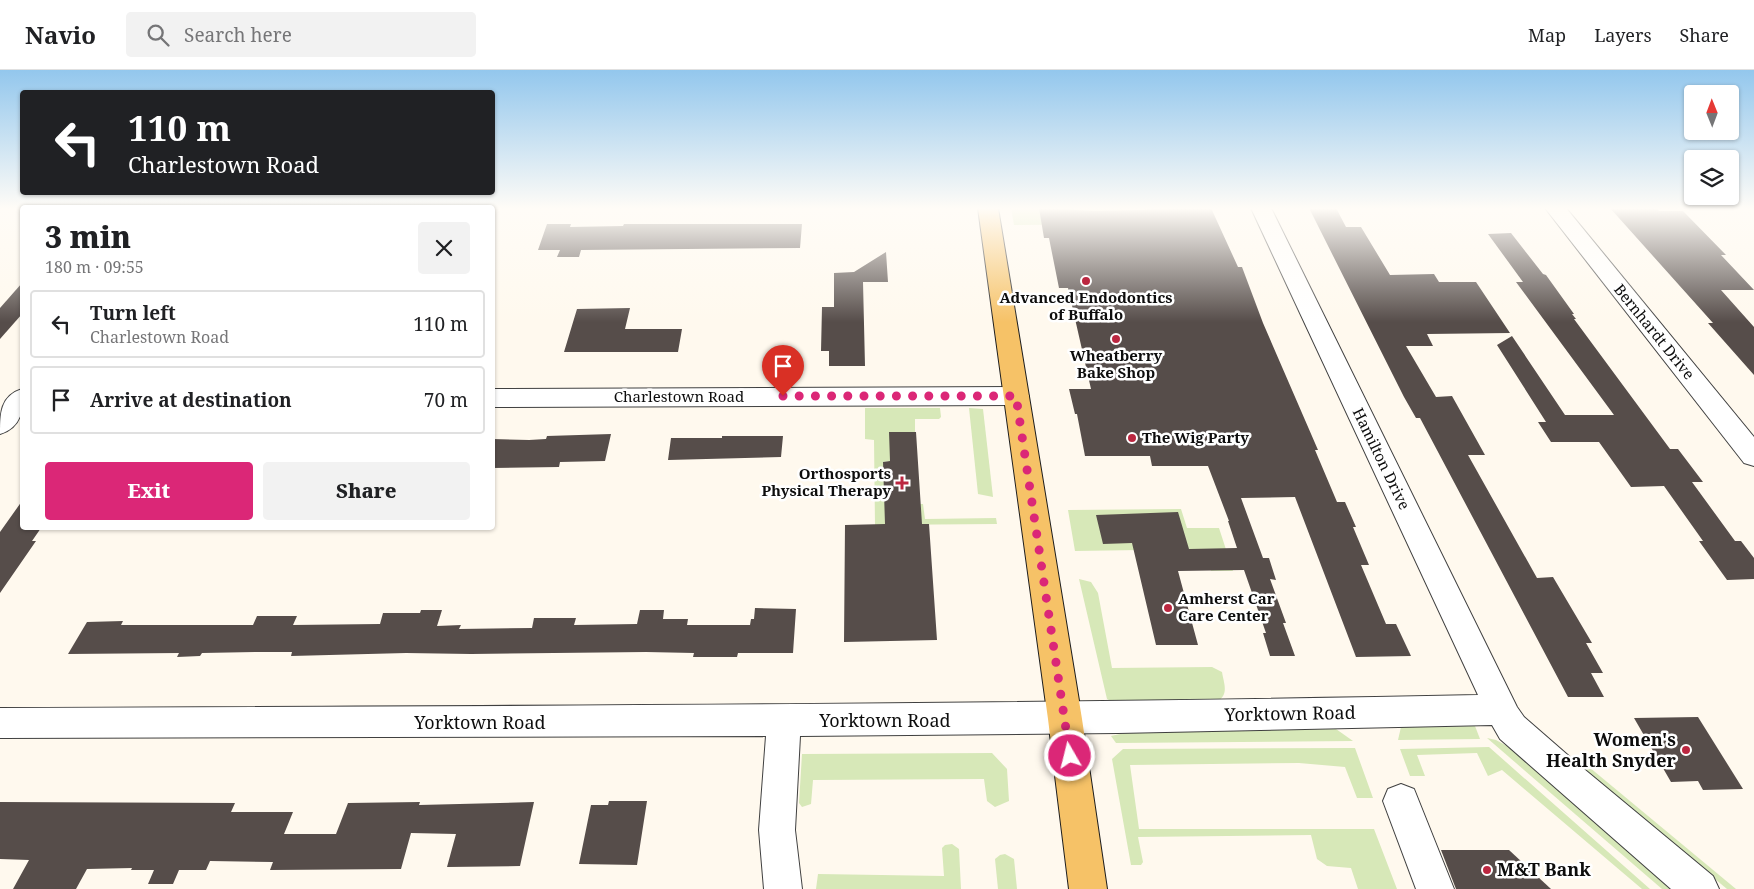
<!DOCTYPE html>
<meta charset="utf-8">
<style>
:root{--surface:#fff;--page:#f2f2f2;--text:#202124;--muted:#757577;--line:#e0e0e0;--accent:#db2777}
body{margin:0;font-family:"Noto Serif",serif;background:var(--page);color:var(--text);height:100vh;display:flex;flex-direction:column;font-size:19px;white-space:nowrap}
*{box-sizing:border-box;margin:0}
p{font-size:16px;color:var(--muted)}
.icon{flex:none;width:28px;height:28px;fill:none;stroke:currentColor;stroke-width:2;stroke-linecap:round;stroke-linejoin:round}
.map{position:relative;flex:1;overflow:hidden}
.drawer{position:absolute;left:20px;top:135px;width:475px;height:325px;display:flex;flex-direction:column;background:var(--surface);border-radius:5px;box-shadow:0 1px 4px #0004}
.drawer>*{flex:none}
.guide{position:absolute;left:20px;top:20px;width:475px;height:105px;border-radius:5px;box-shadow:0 1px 4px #0004;background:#202124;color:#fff;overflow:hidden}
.needle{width:32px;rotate:359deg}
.controls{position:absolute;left:1684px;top:15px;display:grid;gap:10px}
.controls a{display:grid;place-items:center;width:55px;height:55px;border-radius:5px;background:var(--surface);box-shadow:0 1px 4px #0004;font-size:25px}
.pin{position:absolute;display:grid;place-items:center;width:42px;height:42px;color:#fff;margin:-51px -21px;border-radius:50% 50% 50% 0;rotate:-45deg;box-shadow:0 0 5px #0007}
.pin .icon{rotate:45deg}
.me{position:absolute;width:55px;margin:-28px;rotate:352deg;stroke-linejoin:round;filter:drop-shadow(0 0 4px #0008)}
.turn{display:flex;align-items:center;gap:18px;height:105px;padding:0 25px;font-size:22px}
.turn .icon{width:65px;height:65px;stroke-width:2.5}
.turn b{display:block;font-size:35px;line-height:42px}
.round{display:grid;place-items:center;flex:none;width:52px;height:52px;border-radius:5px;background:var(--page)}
.summary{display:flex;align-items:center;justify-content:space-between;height:85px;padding:0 25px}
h1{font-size:30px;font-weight:800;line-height:38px}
.action{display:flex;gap:10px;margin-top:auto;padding:10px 25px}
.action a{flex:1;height:58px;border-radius:5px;background:var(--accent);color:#fff;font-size:20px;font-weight:800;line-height:58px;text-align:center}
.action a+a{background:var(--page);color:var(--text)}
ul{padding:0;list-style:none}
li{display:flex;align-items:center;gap:15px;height:68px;margin:0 10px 8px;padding:0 15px;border:2px solid var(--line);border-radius:5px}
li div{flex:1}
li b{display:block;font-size:19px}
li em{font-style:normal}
header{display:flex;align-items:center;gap:30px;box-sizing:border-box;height:70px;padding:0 25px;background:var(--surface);border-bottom:1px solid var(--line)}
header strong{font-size:24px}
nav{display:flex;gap:28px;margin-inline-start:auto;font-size:18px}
.search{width:350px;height:45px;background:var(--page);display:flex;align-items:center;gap:12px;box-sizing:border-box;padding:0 18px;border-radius:5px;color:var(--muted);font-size:19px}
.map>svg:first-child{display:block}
.green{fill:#d7e8b8}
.building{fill:#564d4a}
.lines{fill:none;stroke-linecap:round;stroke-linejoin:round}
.minor-casing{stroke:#404040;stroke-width:2}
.major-casing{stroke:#1e1e1e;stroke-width:2}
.minor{fill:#fff;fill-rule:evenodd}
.major{fill:#f6c267;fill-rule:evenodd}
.route{stroke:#db2777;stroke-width:9;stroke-dasharray:0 16.2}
.poi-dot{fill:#bb2740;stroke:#fff;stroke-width:2}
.labels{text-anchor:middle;stroke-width:5;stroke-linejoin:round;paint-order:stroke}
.poi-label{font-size:15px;font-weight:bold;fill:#0d0d0d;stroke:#fff}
.street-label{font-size:15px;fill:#0d0d0d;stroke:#fff}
.near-street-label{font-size:18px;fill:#0d0d0d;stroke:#fff}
.near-poi-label{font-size:18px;font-weight:bold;fill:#0d0d0d;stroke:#fff;text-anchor:end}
</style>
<header>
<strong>Navio</strong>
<div class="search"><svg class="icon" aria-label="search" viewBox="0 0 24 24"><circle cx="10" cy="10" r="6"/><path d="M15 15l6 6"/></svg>Search here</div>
<nav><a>Map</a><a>Layers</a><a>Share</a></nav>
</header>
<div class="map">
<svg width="1754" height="819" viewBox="0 0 1754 819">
<rect width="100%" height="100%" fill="#fff9ee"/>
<g class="green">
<path d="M1011,138H1122L1127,154L1014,155Z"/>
<path d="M865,338H940L941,347L939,349H915V362L890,391L883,392L885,435L923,434L925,449L996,448L997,454L875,455L874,370L865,369Z"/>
<path d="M969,338L983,339L993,427L978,424Z"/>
<path d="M1181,439L1187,458H1219L1233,501H1211L1205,479L1075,481L1068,440Z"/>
<path d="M1079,509L1091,512L1098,523L1112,598L1212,597L1222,602C1224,614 1229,624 1218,631L1113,632L1107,629Z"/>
<path d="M1475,656L1480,669L1398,670L1401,657Z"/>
<path d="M1336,659L1353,671L1116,673L1111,666L1129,662Z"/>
<path d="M1487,668L1496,670L1507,676L1673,819H1662Z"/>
<path d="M1489,677L1650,819H1642L1502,700L1488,706L1477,683L1417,685L1425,706H1410L1400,679Z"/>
<path d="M1355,678L1373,728H1357L1345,697L1299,693L1130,695L1139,759H1374L1397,819H1358L1351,798L1327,796L1317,789L1311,765L1138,767L1143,792L1141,795H1131L1112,689L1123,679Z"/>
<path d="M992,683L1007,699L1009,731L995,737L987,731L984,709L813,710L811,734L802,737L799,733L802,684Z"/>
<path d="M1589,697L1736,819H1727L1583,699Z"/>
<path d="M952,774L959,779L961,819H816L818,804L944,806L942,778L945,775Z"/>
<path d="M1005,784L1014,789L1017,819H998L995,789L1000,785Z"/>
</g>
<g class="building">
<path d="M1039,138L1095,141L1211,138L1238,197H1242L1263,253L1318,380H1315L1337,432H1345L1356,457H1353L1369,495H1361L1386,554H1396L1411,586L1356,587L1295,427L1241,428L1263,488H1269L1276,510L1270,509L1286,553H1283L1295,586H1270L1263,563H1266L1244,500L1178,501L1198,575H1156L1132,473L1103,474L1096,445L1178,442L1189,479L1237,478L1228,451H1229L1208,396H1152L1150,386H1085L1077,344H1075L1069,319H1091L1068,218H1059L1049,168H1044Z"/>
<path d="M1309,138H1336L1346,157H1361L1390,205L1434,204L1439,212H1476L1510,263L1427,264L1433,276H1406L1436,327L1452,326L1485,385H1468L1537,508L1553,507L1592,573H1586L1603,603H1591L1604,627H1568L1420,348H1416L1404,327Z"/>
<path d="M1610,138H1656L1659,141H1683L1726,185H1721L1754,220H1721L1754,257V305L1708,253H1713Z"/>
<path d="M547,154H571L570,157L623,156L624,154H802L800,178L581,180L579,187H557L560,180H538Z"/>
<path d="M1511,163L1543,204L1546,205L1574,244H1572L1576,249H1574L1670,379H1678L1703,412H1692L1735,471H1741L1754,488V509L1727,510L1699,471H1703L1664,416L1631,417L1599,372H1551L1538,352H1546L1497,275L1512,266L1565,345H1614L1516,212H1523L1488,164Z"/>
<path d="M886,182L888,212H863L865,296H829V281H821L822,237H834V203L854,202Z"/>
<path d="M22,213V244L0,269V238Z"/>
<path d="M630,238L625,259H682L678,282H564L577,239Z"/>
<path d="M889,362H916L922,454H929L937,570L844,572L845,455L885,454L883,392L890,391Z"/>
<path d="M611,364L605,391L560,392L559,397L492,398V369L529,370L546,369L547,366Z"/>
<path d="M722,366H783L781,387L668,390L671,368H722Z"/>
<path d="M22,431V458H41L32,471H36L0,523V462Z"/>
<path d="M755,538L796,539L793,583H738L737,587H693L694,583L646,582L471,584L406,583L291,586L292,582H255L202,583L200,586L177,587L179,583L68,584L87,552L123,551L121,555H253L257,546H297L293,555L380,554L383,543H420L421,540H442L437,556L461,555L459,559L532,558L534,548H576L574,555L637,554L640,540H664L663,549H688L687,555H750L751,549H754Z"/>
<path d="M1698,647L1743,719L1703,720L1698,711L1671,712L1634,648Z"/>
<path d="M609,731H647L637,795L579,794L591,735H608Z"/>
<path d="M0,732L235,733L231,742H293L284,764H336L348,733L420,732L419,735L534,732L520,796L447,797L456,764L411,763L401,799L270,800L273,792L210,791L206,800H179L173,814H148L154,800H131L132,798L87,799L76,819H13L29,790L0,789Z"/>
<path d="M1441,780H1509L1551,819H1456Z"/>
</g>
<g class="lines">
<g class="minor-casing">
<g id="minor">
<path d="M1251,138H1271L1517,637L1524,647L1578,694L1713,806L1719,819H1671L1500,669L1492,655L1118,663L800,666L795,760L802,819H764L759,760L766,666L0,668V638C493,636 985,635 1478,625Z"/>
<path d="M1545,138H1566L1754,367V396L1744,393Z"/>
<path d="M1016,317L1025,320L1029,326L1025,332L1016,335L492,337V319Z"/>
<path d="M22,319C25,338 21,358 0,364C0,344 0,326 22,319Z"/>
<path d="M1401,714L1414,719L1454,819H1416L1383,731L1388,719Z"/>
</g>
</g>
<g class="major-casing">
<path id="major" d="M978,138H998L1082,649L1107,819H1069L1048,649Z"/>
</g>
<use href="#minor" class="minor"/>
<use href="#major" class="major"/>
</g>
<linearGradient id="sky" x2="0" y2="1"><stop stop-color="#93c7ed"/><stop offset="0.55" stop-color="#fffcf7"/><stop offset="1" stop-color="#fffcf7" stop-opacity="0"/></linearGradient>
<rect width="1754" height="252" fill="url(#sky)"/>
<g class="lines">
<path class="route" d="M783,326H1016L1070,686"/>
</g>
<g class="poi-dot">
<circle cx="1086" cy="211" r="5"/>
<circle cx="1116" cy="269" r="5"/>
<circle cx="1132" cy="368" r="5"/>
<path d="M899.5 405.5h5v5h5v5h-5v5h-5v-5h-5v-5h5z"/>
<circle cx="1168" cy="538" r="5"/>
<circle cx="1686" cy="680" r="5"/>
<circle cx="1487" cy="800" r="5"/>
</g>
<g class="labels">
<g class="poi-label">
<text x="1086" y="233">Advanced Endodontics<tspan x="1086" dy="17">of Buffalo</tspan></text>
<text x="1116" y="291">Wheatberry<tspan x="1116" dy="17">Bake Shop</tspan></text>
<text x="1142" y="373" text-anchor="start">The Wig Party</text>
<text x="891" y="409" text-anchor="end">Orthosports<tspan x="891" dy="17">Physical Therapy</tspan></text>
<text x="1178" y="534" text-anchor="start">Amherst Car<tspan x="1178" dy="17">Care Center</tspan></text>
</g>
<g class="street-label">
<text transform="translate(1654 262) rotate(51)" y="5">Bernhardt Drive</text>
<text x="679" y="332">Charlestown Road</text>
<text transform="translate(1381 389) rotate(64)" y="5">Hamilton Drive</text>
</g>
<g class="near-street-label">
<text transform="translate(1290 644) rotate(-1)" y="6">Yorktown Road</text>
<text x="885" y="657">Yorktown Road</text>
<text x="480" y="659">Yorktown Road</text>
</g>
<g class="near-poi-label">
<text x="1676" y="676">Women's<tspan x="1676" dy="21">Health Snyder</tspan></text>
<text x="1497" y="806" text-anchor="start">M&amp;T Bank</text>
</g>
</g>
</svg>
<div class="controls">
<a><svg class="needle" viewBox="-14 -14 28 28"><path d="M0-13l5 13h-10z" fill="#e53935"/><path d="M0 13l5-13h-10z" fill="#757577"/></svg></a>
<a><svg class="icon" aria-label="layers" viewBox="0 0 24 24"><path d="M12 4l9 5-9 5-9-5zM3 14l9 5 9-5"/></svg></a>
</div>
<div class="pin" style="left:783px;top:326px;background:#d93025"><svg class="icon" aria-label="arrive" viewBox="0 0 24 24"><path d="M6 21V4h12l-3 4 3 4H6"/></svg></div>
<svg class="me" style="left:1070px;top:686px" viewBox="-20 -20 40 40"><circle r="17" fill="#db2777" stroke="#fff" stroke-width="3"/><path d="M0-11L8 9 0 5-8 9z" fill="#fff"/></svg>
<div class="guide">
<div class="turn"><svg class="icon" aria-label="left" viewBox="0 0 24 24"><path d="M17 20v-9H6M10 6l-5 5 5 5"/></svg><div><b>110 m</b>Charlestown Road</div></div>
</div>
<section class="drawer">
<div class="summary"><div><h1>3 min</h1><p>180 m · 09:55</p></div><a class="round"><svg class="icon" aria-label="close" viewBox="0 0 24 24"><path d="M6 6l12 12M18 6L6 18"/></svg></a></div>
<ul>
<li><svg class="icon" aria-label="left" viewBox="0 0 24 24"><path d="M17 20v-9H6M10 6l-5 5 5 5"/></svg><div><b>Turn left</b><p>Charlestown Road</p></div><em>110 m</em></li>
<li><svg class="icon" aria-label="arrive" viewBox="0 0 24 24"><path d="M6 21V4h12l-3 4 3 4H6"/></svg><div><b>Arrive at destination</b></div><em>70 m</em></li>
</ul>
<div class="action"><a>Exit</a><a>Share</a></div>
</section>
</div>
